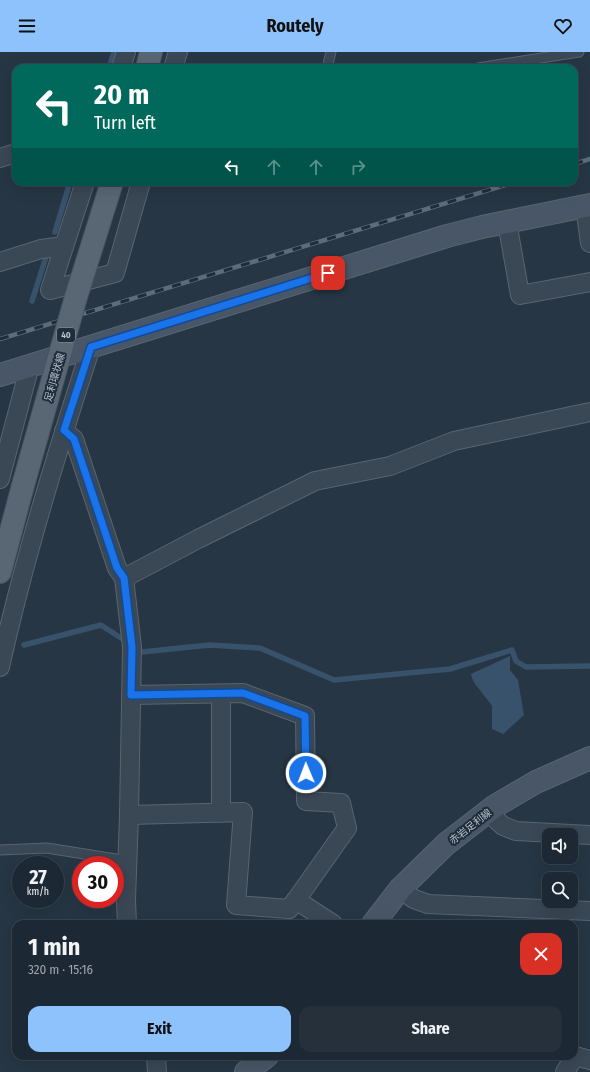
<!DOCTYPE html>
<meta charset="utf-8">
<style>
:root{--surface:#1c2833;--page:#25303b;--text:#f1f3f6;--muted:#a0a6ac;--line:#3a444e;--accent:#8dc2fd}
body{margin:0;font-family:"Fira Sans Condensed","Noto Sans JP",sans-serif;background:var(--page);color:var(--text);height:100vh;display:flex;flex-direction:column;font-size:15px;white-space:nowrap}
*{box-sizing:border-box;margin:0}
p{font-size:13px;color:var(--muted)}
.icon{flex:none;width:22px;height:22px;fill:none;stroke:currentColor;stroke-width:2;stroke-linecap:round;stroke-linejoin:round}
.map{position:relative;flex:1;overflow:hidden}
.details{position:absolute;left:12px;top:868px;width:566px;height:140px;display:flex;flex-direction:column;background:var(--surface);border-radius:12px;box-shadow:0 4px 16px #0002,0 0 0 1px var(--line)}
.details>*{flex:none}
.banner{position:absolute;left:12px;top:12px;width:566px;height:122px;border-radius:12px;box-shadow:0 4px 16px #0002,0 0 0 1px var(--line);background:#00695c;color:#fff;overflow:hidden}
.fabs{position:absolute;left:542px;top:776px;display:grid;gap:8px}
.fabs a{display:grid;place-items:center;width:36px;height:36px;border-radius:8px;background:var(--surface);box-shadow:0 4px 16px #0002,0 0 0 1px var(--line);font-size:20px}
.speed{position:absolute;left:12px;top:804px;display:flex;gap:8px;font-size:20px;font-weight:700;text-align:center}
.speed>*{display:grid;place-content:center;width:52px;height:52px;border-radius:50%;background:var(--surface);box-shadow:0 4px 16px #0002,0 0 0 1px var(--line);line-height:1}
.speed small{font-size:10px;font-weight:400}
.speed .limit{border:6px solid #d22;background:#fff;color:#111}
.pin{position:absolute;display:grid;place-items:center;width:34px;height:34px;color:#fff;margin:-17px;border-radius:8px;box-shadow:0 2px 6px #0006}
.me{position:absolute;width:44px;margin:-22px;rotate:359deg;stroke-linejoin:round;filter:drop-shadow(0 0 3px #0008)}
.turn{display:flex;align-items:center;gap:14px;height:84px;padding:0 16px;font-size:18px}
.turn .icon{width:52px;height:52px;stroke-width:2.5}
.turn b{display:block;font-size:28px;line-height:34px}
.lanes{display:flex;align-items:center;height:38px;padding:0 16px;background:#0003;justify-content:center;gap:20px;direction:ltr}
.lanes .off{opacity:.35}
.round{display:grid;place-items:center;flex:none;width:42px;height:42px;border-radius:12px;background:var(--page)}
.head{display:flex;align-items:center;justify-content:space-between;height:68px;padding:0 16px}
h1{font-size:24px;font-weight:700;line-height:30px}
.action{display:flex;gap:8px;margin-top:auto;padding:8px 16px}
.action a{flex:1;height:46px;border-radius:12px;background:var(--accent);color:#111;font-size:16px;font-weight:700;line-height:46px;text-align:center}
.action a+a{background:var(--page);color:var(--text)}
header{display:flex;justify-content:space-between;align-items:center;height:52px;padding:0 16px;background:var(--accent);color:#111;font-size:18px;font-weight:700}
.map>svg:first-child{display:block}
.water{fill:#39526c}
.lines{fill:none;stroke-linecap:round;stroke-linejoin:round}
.stream{stroke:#39526c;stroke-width:5.5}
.lane-casing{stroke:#596571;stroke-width:11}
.street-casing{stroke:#596571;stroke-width:20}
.secondary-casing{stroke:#596571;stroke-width:24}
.primary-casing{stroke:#475360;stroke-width:24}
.lane{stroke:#3a4754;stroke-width:9}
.street{stroke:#3a4754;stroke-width:18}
.secondary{stroke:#485667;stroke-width:22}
.primary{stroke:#596674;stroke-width:22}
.rail-casing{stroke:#5c6c7b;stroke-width:4.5}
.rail{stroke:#1f2c39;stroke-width:3;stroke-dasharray:9;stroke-linecap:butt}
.primary-bridge-casing{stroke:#475360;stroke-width:24;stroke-linecap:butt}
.primary-bridge{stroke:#596674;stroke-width:22}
.route-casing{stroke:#114b97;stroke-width:10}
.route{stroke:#1a73e8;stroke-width:7}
.labels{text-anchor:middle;stroke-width:4;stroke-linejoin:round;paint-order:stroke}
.shield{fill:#1f2c39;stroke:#8a95a1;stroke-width:1}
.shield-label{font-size:9px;font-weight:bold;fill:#b8c2cd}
.street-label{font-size:10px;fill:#b8c2cd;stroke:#1f2c39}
</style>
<header><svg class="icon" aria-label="menu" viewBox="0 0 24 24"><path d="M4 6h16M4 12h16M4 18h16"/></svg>Routely<svg class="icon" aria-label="heart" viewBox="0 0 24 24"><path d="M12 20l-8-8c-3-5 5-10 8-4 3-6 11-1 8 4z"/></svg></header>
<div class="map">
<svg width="590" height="1020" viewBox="0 0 590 1020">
<rect width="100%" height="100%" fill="#263644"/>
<path class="water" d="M510,604V618L518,628L524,663L503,682L492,677V654L473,629L471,622Z"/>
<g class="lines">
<g class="stream">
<path d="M109,16L114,0"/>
<path d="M55,180L70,130"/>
<path d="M32,249L46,205"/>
<path d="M24,593L101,573L127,590"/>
<path d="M136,596L142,600L209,593L260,596L334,628L450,617L512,598L516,609L526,615L590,614"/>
</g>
<g class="lane-casing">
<g id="lane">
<path d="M327,16L331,0"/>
<path d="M478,16L579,0"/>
<path d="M0,798L47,796L128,809"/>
</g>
</g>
<g class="street-casing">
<g id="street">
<path d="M121,16L126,0"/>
<path d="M173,16L178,0"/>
<path d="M0,106L16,101"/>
<path d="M85,130L50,238L115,221L141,130"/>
<path d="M585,154L590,191"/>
<path d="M507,170L520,243L590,230"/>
<path d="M0,210L41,197L64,194"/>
<path d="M64,379L74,387L117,516L124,526L132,595L129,763L126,848L127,872"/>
<path d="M0,427L30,313"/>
<path d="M124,526L198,487L315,429L390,414L454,389L590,360"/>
<path d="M0,615C24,507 57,400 91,295"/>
<path d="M131,643L243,641L305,664L306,749L341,751L347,776L296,848"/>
<path d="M488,760L503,774L516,779L590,783"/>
<path d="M221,761V642"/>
<path d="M129,763L243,760L236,853L289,857L296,848L333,872"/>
<path d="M400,837L414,847L428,852L590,859"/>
<path d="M156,1004L157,1020"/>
<path d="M565,1020L575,1004L590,1008"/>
</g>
</g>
<g class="secondary-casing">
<g id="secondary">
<path d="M0,323L447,184L482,175L590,153"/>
<path d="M373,872L400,837L446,792L495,754L536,730L590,706"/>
<path d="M246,1020L267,1004"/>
</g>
</g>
<g class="primary-casing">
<g id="primary">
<path d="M147,16L151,0"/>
<path d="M0,520L22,437"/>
</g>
</g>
<use href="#lane" class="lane"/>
<use href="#street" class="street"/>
<use href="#secondary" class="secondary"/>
<use href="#primary" class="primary"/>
<g class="rail-casing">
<g id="rail">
<path d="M574,112L590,107"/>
<path d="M0,287L515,130"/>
</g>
</g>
<use href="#rail" class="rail"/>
<g class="primary-bridge-casing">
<path id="primary-bridge" d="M22,437L76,245L112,130"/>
</g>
<use href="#primary-bridge" class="primary-bridge"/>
</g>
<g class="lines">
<g class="route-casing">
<path id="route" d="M306,721L305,664L243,641L131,643L132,595L124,526L117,516L74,387L64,378L91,295L328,221"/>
</g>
<use href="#route" class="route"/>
</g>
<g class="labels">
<rect class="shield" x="57" y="276" width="18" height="14" rx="3"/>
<g class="shield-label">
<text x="66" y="286">40</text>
</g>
<g class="street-label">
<text transform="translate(54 325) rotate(-74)" y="4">足利環状線</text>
<text transform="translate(470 774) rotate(-38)" y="4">赤岩足利線</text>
</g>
</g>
</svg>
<div class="fabs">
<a><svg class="icon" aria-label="sound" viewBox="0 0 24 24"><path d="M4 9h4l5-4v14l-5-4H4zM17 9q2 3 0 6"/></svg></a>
<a><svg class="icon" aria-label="search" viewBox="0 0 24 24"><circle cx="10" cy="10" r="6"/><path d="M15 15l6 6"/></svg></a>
</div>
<div class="speed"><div>27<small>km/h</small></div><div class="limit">30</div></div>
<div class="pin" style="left:328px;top:221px;background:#d93025"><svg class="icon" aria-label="arrive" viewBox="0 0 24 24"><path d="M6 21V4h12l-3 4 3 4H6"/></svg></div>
<svg class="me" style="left:306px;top:721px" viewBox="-20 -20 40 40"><circle r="17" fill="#1a73e8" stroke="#fff" stroke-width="3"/><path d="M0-11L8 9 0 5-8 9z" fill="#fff"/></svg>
<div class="banner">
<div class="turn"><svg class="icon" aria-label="left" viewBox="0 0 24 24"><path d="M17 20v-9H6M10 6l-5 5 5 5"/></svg><div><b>20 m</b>Turn left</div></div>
<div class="lanes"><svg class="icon" aria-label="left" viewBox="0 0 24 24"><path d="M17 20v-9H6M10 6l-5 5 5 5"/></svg><svg class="icon off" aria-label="ahead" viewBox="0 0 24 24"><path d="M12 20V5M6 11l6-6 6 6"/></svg><svg class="icon off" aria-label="ahead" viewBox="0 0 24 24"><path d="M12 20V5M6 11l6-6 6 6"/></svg><svg class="icon off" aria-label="right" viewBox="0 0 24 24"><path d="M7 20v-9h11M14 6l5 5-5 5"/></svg></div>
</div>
<section class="details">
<div class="head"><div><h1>1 min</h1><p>320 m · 15:16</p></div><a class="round" style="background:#d93025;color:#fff"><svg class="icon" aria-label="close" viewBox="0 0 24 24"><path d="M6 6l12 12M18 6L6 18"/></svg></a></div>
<div class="action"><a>Exit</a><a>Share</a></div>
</section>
</div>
